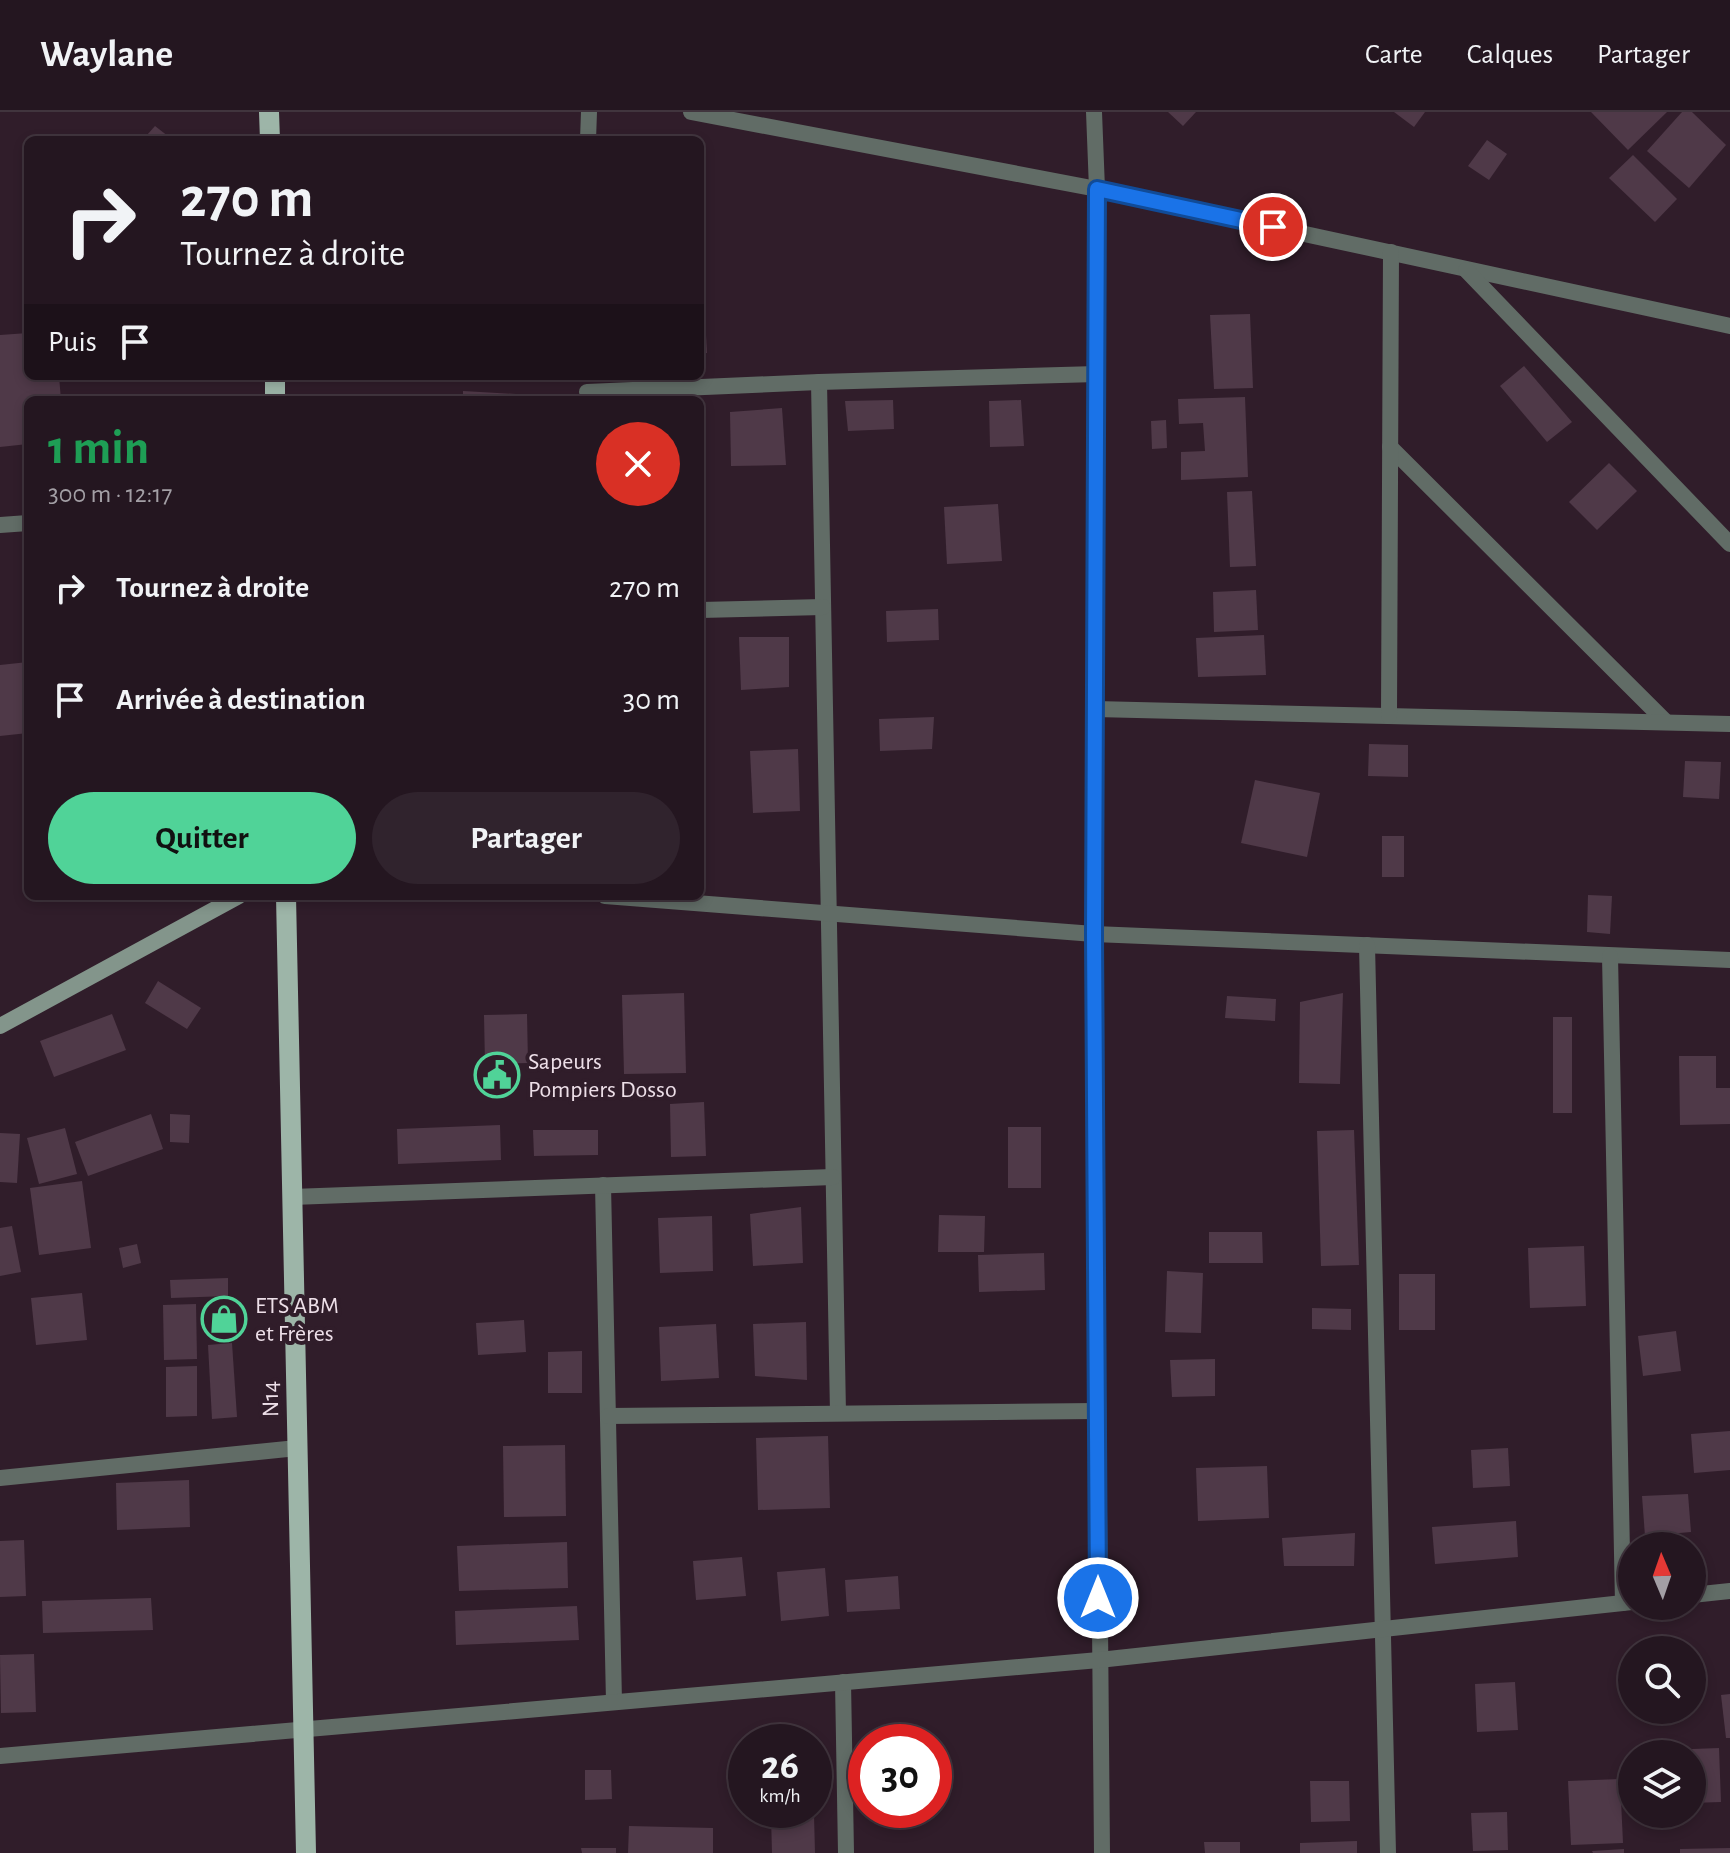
<!DOCTYPE html>
<html lang="fr">
<meta charset="utf-8">
<style>
:root{--surface:#241620;--page:#30232d;--text:#f1f3f6;--muted:#a39fa5;--line:#41353e;--accent:#50d398}
body{margin:0;font-family:"Alegreya Sans",sans-serif;background:var(--page);color:var(--text);height:100vh;display:flex;flex-direction:column;font-size:30px;white-space:nowrap}
*{box-sizing:border-box;margin:0}
p{font-size:26px;color:var(--muted)}
.icon{flex:none;width:44px;height:44px;fill:none;stroke:currentColor;stroke-width:2;stroke-linecap:round;stroke-linejoin:round}
.map{position:relative;flex:1;overflow:hidden}
.sheet{position:absolute;left:24px;top:284px;width:680px;height:504px;display:flex;flex-direction:column;background:var(--surface);border-radius:12px;box-shadow:0 4px 12px #0003,0 0 0 2px var(--line)}
.sheet>*{flex:none}
.top-card{position:absolute;left:24px;top:24px;width:680px;height:244px;border-radius:12px;box-shadow:0 4px 12px #0003,0 0 0 2px var(--line);background:#241620;color:var(--text);overflow:hidden}
.needle{width:52px;rotate:358deg}
.buttons{position:absolute;left:1618px;top:1420px;display:grid;gap:16px}
.buttons a{display:grid;place-items:center;width:88px;height:88px;border-radius:50%;background:var(--surface);box-shadow:0 4px 12px #0003,0 0 0 2px var(--line);font-size:40px}
.speed{position:absolute;left:728px;top:1612px;display:flex;gap:16px;font-size:40px;font-weight:700;text-align:center}
.speed>*{display:grid;place-content:center;width:104px;height:104px;border-radius:50%;background:var(--surface);box-shadow:0 4px 12px #0003,0 0 0 2px var(--line);line-height:1}
.speed small{font-size:20px;font-weight:400}
.speed .limit{border:12px solid #d22;background:#fff;color:#111}
.pin{position:absolute;display:grid;place-items:center;width:68px;height:68px;color:#fff;margin:-34px;border:4px solid #fff;border-radius:50%;box-shadow:0 2px 8px #0007}
.me{position:absolute;width:88px;margin:-44px;rotate:0deg;stroke-linejoin:round;filter:drop-shadow(0 0 6px #0008)}
.turn{display:flex;align-items:center;gap:28px;height:168px;padding:0 24px;font-size:36px}
.turn .icon{width:104px;height:104px;stroke-width:2.5}
.turn b{display:block;font-size:56px;line-height:68px}
.then{display:flex;align-items:center;height:76px;padding:0 24px;background:#0003;gap:16px;font-size:30px}
.round{display:grid;place-items:center;flex:none;width:84px;height:84px;border-radius:42px;background:var(--page)}
.summary{display:flex;align-items:center;justify-content:space-between;height:136px;padding:0 24px}
h1{font-size:48px;font-weight:700;line-height:60px;color:#1e9e55}
.primary-button{display:flex;gap:16px;margin-top:auto;padding:16px 24px}
.primary-button a{flex:1;height:92px;border-radius:48px;background:var(--accent);color:#111;font-size:32px;font-weight:700;line-height:92px;text-align:center}
.primary-button a+a{background:var(--page);color:var(--text)}
ul{padding:0;list-style:none}
li{display:flex;align-items:center;gap:24px;height:112px;padding:0 24px}
li div{flex:1}
li b{display:block;font-size:30px}
li em{font-style:normal}
header{display:flex;align-items:center;gap:48px;box-sizing:border-box;height:112px;padding:0 40px;background:var(--surface);border-bottom:2px solid var(--line)}
header strong{font-size:38px}
nav{display:flex;gap:44px;margin-inline-start:auto;font-size:28px}
.map>svg:first-child{display:block}
.building{fill:#4f3948}
.lines{fill:none;stroke-linecap:round;stroke-linejoin:round}
.street{stroke:#616c66;stroke-width:16}
.secondary{stroke:#83958b;stroke-width:16}
.primary{stroke:#9db5a8;stroke-width:20}
.route-casing{stroke:#114b97;stroke-width:20}
.route{stroke:#1a73e8;stroke-width:14}
.labels{text-anchor:middle;stroke-width:8;stroke-linejoin:round;paint-order:stroke}
.poi-label{font-size:24px;fill:#eddfe8;stroke:#301d2a;text-anchor:start}
.street-label{font-size:24px;fill:#eddfe8;stroke:#301d2a}
</style>
<header>
<strong>Waylane</strong>
<nav><a>Carte</a><a>Calques</a><a>Partager</a></nav>
</header>
<div class="map">
<svg width="1730" height="1741" viewBox="0 0 1730 1741">
<rect width="100%" height="100%" fill="#301d2a"/>
<g class="building">
<path d="M1168,0H1196L1183,14Z"/>
<path d="M1394,0H1425L1414,15Z"/>
<path d="M1591,0H1667L1628,38Z"/>
<path d="M1682,0H1692L1726,33L1689,76L1647,39Z"/>
<path d="M155,14L173,28H153L147,23Z"/>
<path d="M1487,28L1507,42L1489,68L1468,54Z"/>
<path d="M1633,43L1677,87L1655,110L1609,66Z"/>
<path d="M1250,202L1253,276L1214,277L1210,203Z"/>
<path d="M700,204H705L707,241H700Z"/>
<path d="M28,221V264H59L61,288H28V332L0,335V223Z"/>
<path d="M1524,254L1572,310L1547,330L1500,274Z"/>
<path d="M463,279L516,282L515,288H463Z"/>
<path d="M1245,285L1248,365L1181,368V340L1205,339L1203,311L1179,312L1178,287Z"/>
<path d="M893,288L894,317L848,319L845,289Z"/>
<path d="M1021,288L1024,334L990,335L989,289Z"/>
<path d="M782,296L786,353L731,354L730,300Z"/>
<path d="M1166,308L1167,336L1152,337L1151,309Z"/>
<path d="M1609,351L1637,379L1597,418L1569,390Z"/>
<path d="M1252,379L1256,454L1230,455L1227,380Z"/>
<path d="M998,392L1002,449L947,452L944,395Z"/>
<path d="M1256,478L1258,518L1214,520L1213,480Z"/>
<path d="M938,497L939,528L887,530L886,499Z"/>
<path d="M1264,523L1266,563L1198,565L1196,526Z"/>
<path d="M739,525H789V575L741,578Z"/>
<path d="M28,550V621L0,624V553Z"/>
<path d="M934,605L932,637L880,639L879,607Z"/>
<path d="M1369,632L1408,633V665L1368,664Z"/>
<path d="M798,637L800,699L753,701L750,639Z"/>
<path d="M1685,649L1721,650L1719,687L1683,685Z"/>
<path d="M1255,668L1320,681L1307,745L1241,731Z"/>
<rect x="1382" y="724" width="22" height="41"/>
<path d="M1588,783L1612,784L1610,822L1587,820Z"/>
<path d="M158,869L201,896L187,917L145,891Z"/>
<path d="M684,881L686,961L624,962L622,883Z"/>
<path d="M1343,881L1340,972L1299,971L1300,890Z"/>
<path d="M1227,884L1276,887L1275,909L1225,906Z"/>
<path d="M112,902L126,938L54,965L40,929Z"/>
<path d="M527,902L528,951L485,952L484,903Z"/>
<rect x="1553" y="905" width="19" height="96"/>
<path d="M1679,944H1716V976H1730V1012L1680,1013Z"/>
<path d="M704,990L706,1044L671,1045L670,992Z"/>
<path d="M151,1002L163,1037L88,1064L75,1030Z"/>
<path d="M170,1002L190,1003L189,1031L170,1030Z"/>
<path d="M500,1013L501,1048L398,1052L397,1017Z"/>
<rect x="1008" y="1015" width="33" height="61"/>
<path d="M65,1016L77,1062L39,1072L27,1026Z"/>
<path d="M533,1018H598V1043L534,1044Z"/>
<path d="M1354,1018L1359,1153L1321,1154L1317,1019Z"/>
<path d="M0,1021L20,1022L17,1071L0,1070Z"/>
<path d="M82,1069L91,1136L39,1143L30,1076Z"/>
<path d="M801,1095L803,1151L753,1154L750,1102Z"/>
<path d="M939,1103L985,1104L984,1140H938Z"/>
<path d="M712,1104L713,1159L660,1161L658,1106Z"/>
<path d="M12,1114L21,1160L0,1164V1116Z"/>
<path d="M1209,1120H1262L1263,1151H1209Z"/>
<path d="M137,1132L141,1151L123,1156L119,1136Z"/>
<path d="M1584,1134L1586,1194L1530,1196L1528,1136Z"/>
<path d="M1044,1141L1045,1178L979,1180L978,1143Z"/>
<path d="M1167,1159L1203,1161L1201,1221L1165,1220Z"/>
<rect x="1399" y="1162" width="36" height="56"/>
<path d="M228,1166V1184L171,1186L170,1168Z"/>
<path d="M82,1181L87,1228L36,1233L31,1186Z"/>
<path d="M208,1191H241L240,1222H208Z"/>
<path d="M196,1192L197,1247L164,1248L163,1193Z"/>
<path d="M1312,1196L1351,1197V1218L1312,1217Z"/>
<path d="M524,1208L526,1240L478,1243L476,1211Z"/>
<path d="M806,1210L807,1268L755,1264L753,1212Z"/>
<path d="M716,1212L719,1266L661,1269L659,1215Z"/>
<path d="M1676,1219L1681,1259L1643,1264L1638,1224Z"/>
<path d="M232,1231L237,1305L212,1307L208,1233Z"/>
<path d="M582,1239V1281H548V1240Z"/>
<path d="M1215,1247V1284L1172,1285L1170,1248Z"/>
<path d="M197,1254V1304L166,1305V1255Z"/>
<path d="M1730,1319V1358L1694,1361L1691,1322Z"/>
<path d="M828,1324L830,1396L758,1398L756,1326Z"/>
<path d="M565,1333L566,1404L504,1405L503,1334Z"/>
<path d="M1508,1336L1510,1374L1473,1376L1471,1338Z"/>
<path d="M1267,1354L1269,1406L1198,1409L1196,1356Z"/>
<path d="M189,1368L190,1415L117,1418L116,1371Z"/>
<path d="M1688,1382L1691,1420L1645,1424L1642,1384Z"/>
<path d="M1516,1409L1518,1445L1435,1452L1432,1415Z"/>
<path d="M1355,1421L1354,1454H1284L1282,1426Z"/>
<path d="M24,1428L26,1484L0,1485V1429Z"/>
<path d="M567,1430L568,1476L459,1479L457,1434Z"/>
<path d="M742,1445L746,1484L696,1488L693,1449Z"/>
<path d="M825,1456L829,1504L781,1509L777,1460Z"/>
<path d="M898,1464L900,1497L847,1500L845,1468Z"/>
<path d="M151,1486L153,1518L43,1521L42,1489Z"/>
<path d="M577,1494L579,1528L456,1533L455,1499Z"/>
<path d="M34,1542L36,1600L1,1601L0,1543Z"/>
<path d="M1515,1570L1518,1618L1477,1620L1475,1572Z"/>
<path d="M1730,1582V1626H1726L1721,1583Z"/>
<path d="M1719,1636L1721,1690L1692,1691V1642H1666V1638Z"/>
<path d="M585,1658H611L612,1687L585,1688Z"/>
<path d="M1620,1667L1623,1731L1571,1733L1568,1669Z"/>
<path d="M1310,1669H1349L1350,1709L1311,1710Z"/>
<path d="M1507,1700L1508,1738L1473,1739L1471,1701Z"/>
<path d="M814,1703L815,1741H772L771,1704Z"/>
<path d="M629,1714L713,1716V1741H628Z"/>
<path d="M1357,1729V1741H1300V1731Z"/>
<path d="M1204,1730H1240V1741H1205Z"/>
<path d="M581,1736H616V1741H582Z"/>
<path d="M1730,1736V1741H1680V1737Z"/>
<path d="M1624,1737V1741H1593L1592,1739Z"/>
</g>
<g class="lines">
<g class="street">
<path d="M691,0L1097,77L1730,214"/>
<path d="M1094,0L1097,77L1094,822L1102,1741"/>
<path d="M588,28L589,0"/>
<path d="M1466,158L1730,432"/>
<path d="M819,270L838,1301"/>
<path d="M587,280L819,270L1097,262"/>
<path d="M1390,335L1666,610"/>
<path d="M0,413L28,411"/>
<path d="M700,498L823,495"/>
<path d="M1095,597L1730,612"/>
<path d="M1389,604L1391,140"/>
<path d="M605,784L1094,822L1730,848"/>
<path d="M1367,833L1388,1741"/>
<path d="M1610,844L1623,1491"/>
<path d="M603,1073L614,1590"/>
<path d="M292,1085L833,1065"/>
<path d="M608,1304L1097,1299"/>
<path d="M0,1366L297,1336"/>
<path d="M1692,1483L1730,1479"/>
<path d="M843,1570L846,1741"/>
<path d="M0,1644L1099,1548L1632,1490"/>
</g>
<path class="secondary" d="M0,914L239,784"/>
<g class="primary">
<path d="M269,0L270,28"/>
<path d="M275,264V288"/>
<path d="M286,784L306,1741"/>
</g>
</g>
<g class="lines">
<g class="route-casing">
<path id="route" d="M1098,1486L1094,822L1097,77L1273,115"/>
</g>
<use href="#route" class="route"/>
</g>
<defs>
<g id="civic-ring" transform="scale(2.3)"><circle r="9.5" fill="#301d2a" stroke="#50d398" stroke-width="1.5"/><path d="M-.6-6.5H3V-4.5H.6V-3L4-1V1h2V6H-6V1h2V-1L-.6-3ZM-1.2 2.5V6h2.4V2.5Z" fill="#50d398"/></g>
<g id="shop-ring" transform="scale(2.3)"><circle r="9.5" fill="#301d2a" stroke="#50d398" stroke-width="1.5"/><path d="M-5-2.5h2.3a2.7 3.5 0 0 1 5.4 0H5L5.5 6h-11ZM-1.5-2.5h3a1.5 2.3 0 0 0-3 0Z" fill="#50d398"/></g>
</defs>
<g fill-rule="evenodd">
<use href="#civic-ring" x="497" y="963"/>
<use href="#shop-ring" x="224" y="1207"/>
</g>
<g class="labels">
<g class="poi-label">
<text x="528" y="957">Sapeurs<tspan x="528" dy="28">Pompiers Dosso</tspan></text>
<text x="255" y="1201">ETS ABM<tspan x="255" dy="28">et Frères</tspan></text>
</g>
<g class="street-label">
<text transform="translate(270 1287) rotate(-91)" y="8">N14</text>
</g>
</g>
</svg>
<div class="buttons">
<a><svg class="needle" viewBox="-14 -14 28 28"><path d="M0-13l5 13h-10z" fill="#e53935"/><path d="M0 13l5-13h-10z" fill="#a39fa5"/></svg></a>
<a><svg class="icon" aria-label="search" viewBox="0 0 24 24"><circle cx="10" cy="10" r="6"/><path d="M15 15l6 6"/></svg></a>
<a><svg class="icon" aria-label="layers" viewBox="0 0 24 24"><path d="M12 4l9 5-9 5-9-5zM3 14l9 5 9-5"/></svg></a>
</div>
<div class="speed"><div>26<small>km/h</small></div><div class="limit">30</div></div>
<div class="pin" style="left:1273px;top:115px;background:#d93025"><svg class="icon" aria-label="arrive" viewBox="0 0 24 24"><path d="M6 21V4h12l-3 4 3 4H6"/></svg></div>
<svg class="me" style="left:1098px;top:1486px" viewBox="-20 -20 40 40"><circle r="17" fill="#1a73e8" stroke="#fff" stroke-width="3"/><path d="M0-11L8 9 0 5-8 9z" fill="#fff"/></svg>
<div class="top-card">
<div class="turn"><svg class="icon" aria-label="right" viewBox="0 0 24 24"><path d="M7 20v-9h11M14 6l5 5-5 5"/></svg><div><b>270 m</b>Tournez à droite</div></div>
<div class="then">Puis<svg class="icon" aria-label="arrive" viewBox="0 0 24 24"><path d="M6 21V4h12l-3 4 3 4H6"/></svg></div>
</div>
<section class="sheet">
<div class="summary"><div><h1>1 min</h1><p>300 m · 12:17</p></div><a class="round" style="background:#d93025;color:#fff"><svg class="icon" aria-label="close" viewBox="0 0 24 24"><path d="M6 6l12 12M18 6L6 18"/></svg></a></div>
<ul>
<li><svg class="icon" aria-label="right" viewBox="0 0 24 24"><path d="M7 20v-9h11M14 6l5 5-5 5"/></svg><div><b>Tournez à droite</b></div><em>270 m</em></li>
<li><svg class="icon" aria-label="arrive" viewBox="0 0 24 24"><path d="M6 21V4h12l-3 4 3 4H6"/></svg><div><b>Arrivée à destination</b></div><em>30 m</em></li>
</ul>
<div class="primary-button"><a>Quitter</a><a>Partager</a></div>
</section>
</div>
